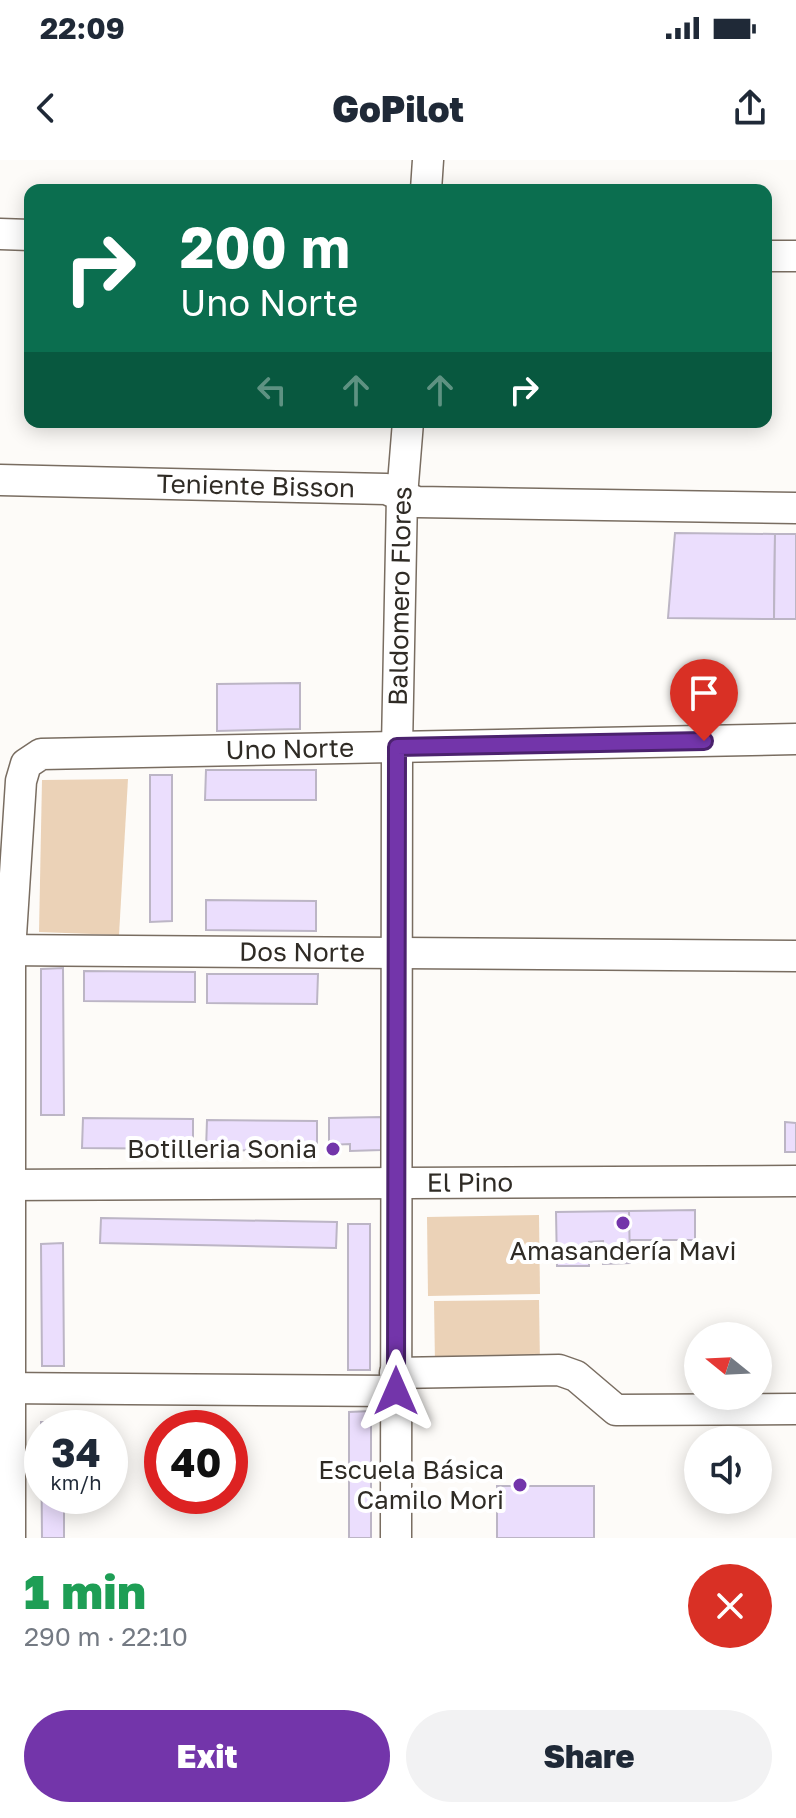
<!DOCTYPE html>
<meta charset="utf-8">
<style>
:root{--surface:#fff;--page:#f2f2f3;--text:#1f2937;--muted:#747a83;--accent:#7335aa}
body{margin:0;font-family:"Golos Text",sans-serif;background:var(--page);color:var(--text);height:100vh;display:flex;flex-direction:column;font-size:30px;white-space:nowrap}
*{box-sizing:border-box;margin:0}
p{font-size:26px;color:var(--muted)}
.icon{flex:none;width:44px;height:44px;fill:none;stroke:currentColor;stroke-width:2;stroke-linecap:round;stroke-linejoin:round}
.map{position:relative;height:1378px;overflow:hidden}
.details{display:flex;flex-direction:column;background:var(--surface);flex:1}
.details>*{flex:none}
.guide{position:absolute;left:24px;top:24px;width:748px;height:244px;border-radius:16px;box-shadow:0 4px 20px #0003;background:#0b6e4f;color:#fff;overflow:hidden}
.needle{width:52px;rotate:288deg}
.tools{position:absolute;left:684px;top:1162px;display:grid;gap:16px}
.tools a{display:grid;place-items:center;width:88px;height:88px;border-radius:50%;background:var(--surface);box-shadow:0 4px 20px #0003;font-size:40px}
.speed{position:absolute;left:24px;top:1250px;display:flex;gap:16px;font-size:40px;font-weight:700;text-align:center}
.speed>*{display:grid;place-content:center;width:104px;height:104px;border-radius:50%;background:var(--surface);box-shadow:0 4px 20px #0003;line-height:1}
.speed small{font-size:20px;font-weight:400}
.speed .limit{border:12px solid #d22;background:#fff;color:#111}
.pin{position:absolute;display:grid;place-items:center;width:68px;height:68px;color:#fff;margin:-82px -34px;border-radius:50% 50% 50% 0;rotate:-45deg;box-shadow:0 0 8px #0007}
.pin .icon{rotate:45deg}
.me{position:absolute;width:88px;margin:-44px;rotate:0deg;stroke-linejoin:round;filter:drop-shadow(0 0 6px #0008)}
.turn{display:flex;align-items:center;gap:28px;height:168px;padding:0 24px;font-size:36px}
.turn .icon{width:104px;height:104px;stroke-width:2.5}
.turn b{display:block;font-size:56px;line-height:68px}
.lanes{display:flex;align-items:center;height:76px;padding:0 24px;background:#0003;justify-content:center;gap:40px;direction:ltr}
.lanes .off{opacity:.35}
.round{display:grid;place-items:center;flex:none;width:84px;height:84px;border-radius:42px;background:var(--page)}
.headline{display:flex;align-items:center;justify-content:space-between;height:136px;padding:0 24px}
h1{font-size:48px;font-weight:800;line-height:60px;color:#1e9e55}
.cta{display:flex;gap:16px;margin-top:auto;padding:16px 24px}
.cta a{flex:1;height:92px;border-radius:48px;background:var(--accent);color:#fff;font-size:32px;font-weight:800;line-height:92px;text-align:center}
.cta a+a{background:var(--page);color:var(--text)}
.status{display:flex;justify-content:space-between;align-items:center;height:56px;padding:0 40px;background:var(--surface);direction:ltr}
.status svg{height:22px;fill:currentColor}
header{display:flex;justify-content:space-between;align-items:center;height:104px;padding:0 24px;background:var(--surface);font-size:36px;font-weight:800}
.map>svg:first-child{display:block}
.green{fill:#ebd2b7}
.building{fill:#ebdefd;stroke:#bcb5c5;stroke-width:2}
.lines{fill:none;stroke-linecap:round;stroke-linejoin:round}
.minor-casing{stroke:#796d61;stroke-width:33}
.minor{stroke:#fff;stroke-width:30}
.route-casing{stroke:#4b226e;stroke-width:20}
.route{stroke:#7335aa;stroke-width:14}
.poi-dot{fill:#7335aa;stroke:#fff;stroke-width:3}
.labels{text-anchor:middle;stroke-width:8;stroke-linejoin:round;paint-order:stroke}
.street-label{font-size:26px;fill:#2f2b25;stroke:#fff}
.poi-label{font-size:26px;fill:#2f2b25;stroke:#fff;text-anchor:end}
</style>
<div class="status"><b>22:09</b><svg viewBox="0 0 49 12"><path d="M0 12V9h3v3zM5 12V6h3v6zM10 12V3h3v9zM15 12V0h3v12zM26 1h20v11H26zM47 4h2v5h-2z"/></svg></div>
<header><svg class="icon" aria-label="back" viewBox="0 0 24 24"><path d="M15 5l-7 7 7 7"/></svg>GoPilot<svg class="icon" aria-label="share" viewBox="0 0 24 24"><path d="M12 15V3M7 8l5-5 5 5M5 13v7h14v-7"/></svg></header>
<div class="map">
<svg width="796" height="1378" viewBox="0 0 796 1378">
<rect width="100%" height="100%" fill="#fdfbf8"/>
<g class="green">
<path d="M128,619L119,775L39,772L42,620Z"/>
<path d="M539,1055L540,1134L428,1136L427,1057Z"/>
<path d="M539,1140L540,1203L435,1204L434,1141Z"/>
</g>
<g class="building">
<path d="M675,373L775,374L774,459L668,458Z"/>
<path d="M775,374H796V459H774Z"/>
<path d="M300,523V569L217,571V524Z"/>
<path d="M206,610H316V640H205Z"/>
<path d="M150,615H172V761L150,762Z"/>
<path d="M206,740L316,741V771L206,770Z"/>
<path d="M63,808L64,955H41V809Z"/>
<path d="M84,811L195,812V842L84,841Z"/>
<path d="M207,814H318L317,844L207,843Z"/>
<path d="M381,957V990L350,991V984L329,985V958Z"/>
<path d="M83,958L193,959V989L82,988Z"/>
<path d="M207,960L317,961V991L206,990Z"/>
<path d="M785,962L796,963V992H785Z"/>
<path d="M695,1050V1080H629V1051Z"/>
<path d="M629,1051L630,1103L603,1104V1081L589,1082V1106H557L556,1052Z"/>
<path d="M101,1058L337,1062L336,1088L100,1083Z"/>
<rect x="348" y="1064" width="22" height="146"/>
<path d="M63,1083L64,1206H42L41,1084Z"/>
<path d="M371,1251V1378H349V1252Z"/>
<path d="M41,1262H63V1268H42V1336H64V1378H42Z"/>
<rect x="497" y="1326" width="97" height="52"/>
</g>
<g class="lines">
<g class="minor-casing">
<g id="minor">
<path d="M426,30L428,0"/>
<path d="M0,74L30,75"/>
<path d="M766,96H796"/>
<path id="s1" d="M0,320L386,329L417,342L796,348"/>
<path id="s2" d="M0,790L796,796"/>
<path id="s3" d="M0,1025L796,1021"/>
<path d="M395,1213L559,1210L576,1216L616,1250L796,1249"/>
<path d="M0,1228L396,1231"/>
<path id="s4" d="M10,1378V791L21,621L26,604L41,594L796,579"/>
<path id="s5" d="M396,1378L397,587L402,336L408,262"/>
</g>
</g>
<use href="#minor" class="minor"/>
</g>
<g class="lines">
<g class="route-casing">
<path id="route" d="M396,1231L397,587L704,581"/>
</g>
<use href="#route" class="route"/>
</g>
<g class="poi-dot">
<circle cx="333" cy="989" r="8"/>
<circle cx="623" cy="1063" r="8"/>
<circle cx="520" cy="1325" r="8"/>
</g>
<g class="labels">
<g class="street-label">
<text dy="9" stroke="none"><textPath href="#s1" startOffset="256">Teniente Bisson</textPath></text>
<text dy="9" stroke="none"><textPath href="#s5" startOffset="942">Baldomero Flores</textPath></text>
<text dy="9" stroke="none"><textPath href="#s4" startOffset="1042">Uno Norte</textPath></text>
<text dy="9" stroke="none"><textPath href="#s2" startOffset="302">Dos Norte</textPath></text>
<text dy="9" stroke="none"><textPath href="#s3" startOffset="470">El Pino</textPath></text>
</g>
<g class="poi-label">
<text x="317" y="998">Botilleria Sonia</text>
<text x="623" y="1100" text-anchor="middle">Amasandería Mavi</text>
<text x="504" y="1319">Escuela Básica<tspan x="504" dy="30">Camilo Mori</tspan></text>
</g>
</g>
</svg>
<div class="tools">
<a><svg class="needle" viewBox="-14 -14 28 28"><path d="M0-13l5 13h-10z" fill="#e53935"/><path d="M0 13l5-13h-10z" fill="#747a83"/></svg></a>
<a><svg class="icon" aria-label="sound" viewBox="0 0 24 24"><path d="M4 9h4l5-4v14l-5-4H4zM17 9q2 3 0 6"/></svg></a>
</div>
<div class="speed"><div>34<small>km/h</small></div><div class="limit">40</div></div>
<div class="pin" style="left:704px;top:581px;background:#d93025"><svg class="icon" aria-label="arrive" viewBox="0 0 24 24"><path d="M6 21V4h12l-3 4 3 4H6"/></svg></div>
<svg class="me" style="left:396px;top:1231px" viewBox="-20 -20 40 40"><path d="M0-17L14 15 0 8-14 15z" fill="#7335aa" stroke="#fff" stroke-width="4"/></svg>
<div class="guide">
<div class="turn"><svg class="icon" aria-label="right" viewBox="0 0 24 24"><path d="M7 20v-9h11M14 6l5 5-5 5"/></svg><div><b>200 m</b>Uno Norte</div></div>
<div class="lanes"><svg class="icon off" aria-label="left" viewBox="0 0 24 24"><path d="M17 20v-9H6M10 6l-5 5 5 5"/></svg><svg class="icon off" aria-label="ahead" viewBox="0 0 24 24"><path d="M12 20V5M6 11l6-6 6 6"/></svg><svg class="icon off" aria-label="ahead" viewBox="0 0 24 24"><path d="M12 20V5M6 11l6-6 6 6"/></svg><svg class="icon" aria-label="right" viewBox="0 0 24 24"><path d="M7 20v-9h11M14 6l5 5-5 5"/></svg></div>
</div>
</div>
<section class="details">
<div class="headline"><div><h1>1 min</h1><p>290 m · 22:10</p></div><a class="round" style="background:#d93025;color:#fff"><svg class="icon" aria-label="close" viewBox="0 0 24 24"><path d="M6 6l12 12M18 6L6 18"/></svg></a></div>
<div class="cta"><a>Exit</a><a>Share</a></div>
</section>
